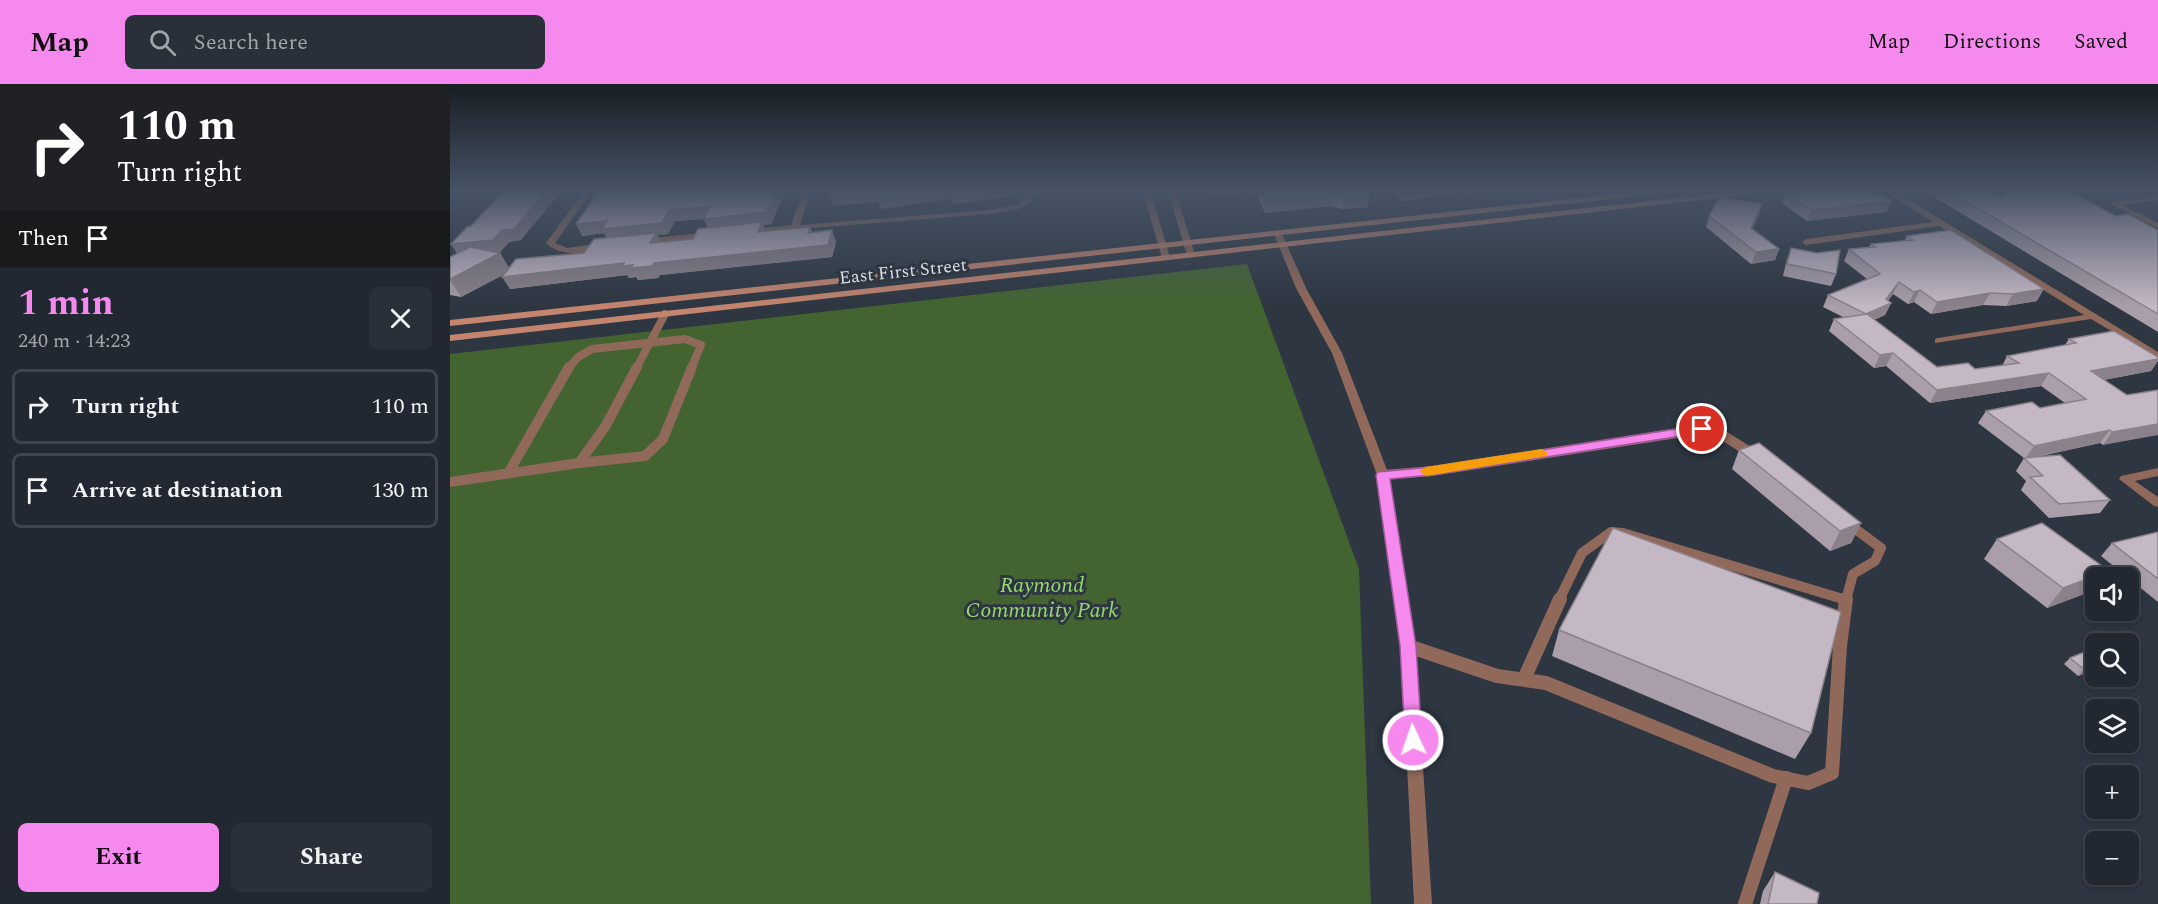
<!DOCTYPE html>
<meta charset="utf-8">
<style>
:root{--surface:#222831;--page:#2a3039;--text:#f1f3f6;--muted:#a2a6ab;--line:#3f444d;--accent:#f689ed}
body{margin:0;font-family:Spectral,serif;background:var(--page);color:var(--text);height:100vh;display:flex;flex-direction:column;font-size:22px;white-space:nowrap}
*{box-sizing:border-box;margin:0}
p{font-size:20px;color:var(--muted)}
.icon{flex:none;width:33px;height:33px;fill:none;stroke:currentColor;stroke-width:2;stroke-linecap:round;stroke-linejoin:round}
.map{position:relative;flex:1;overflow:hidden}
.side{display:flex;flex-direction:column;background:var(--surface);width:450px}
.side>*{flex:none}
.banner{background:#202124;color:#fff;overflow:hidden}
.controls{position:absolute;left:1635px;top:483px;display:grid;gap:12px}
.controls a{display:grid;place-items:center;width:54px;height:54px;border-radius:9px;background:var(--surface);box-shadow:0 3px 9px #0003,0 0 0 2px var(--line);font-size:30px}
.pin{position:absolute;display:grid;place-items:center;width:51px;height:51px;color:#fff;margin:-26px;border:3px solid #fff;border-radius:50%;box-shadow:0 2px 6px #0007}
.me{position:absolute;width:66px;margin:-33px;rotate:357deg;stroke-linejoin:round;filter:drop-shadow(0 0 4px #0008)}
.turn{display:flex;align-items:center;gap:21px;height:126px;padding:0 18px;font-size:27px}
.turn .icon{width:78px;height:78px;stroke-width:2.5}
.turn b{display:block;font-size:42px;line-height:51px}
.then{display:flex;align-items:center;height:57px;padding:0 18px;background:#0003;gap:12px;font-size:22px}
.round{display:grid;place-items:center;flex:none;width:63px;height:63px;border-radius:9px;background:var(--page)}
.overview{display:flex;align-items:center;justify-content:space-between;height:102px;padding:0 18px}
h1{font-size:36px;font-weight:700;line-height:45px;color:var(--accent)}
.button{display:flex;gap:12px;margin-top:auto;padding:12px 18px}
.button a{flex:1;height:69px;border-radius:9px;background:var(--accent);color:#111;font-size:24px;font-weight:700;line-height:69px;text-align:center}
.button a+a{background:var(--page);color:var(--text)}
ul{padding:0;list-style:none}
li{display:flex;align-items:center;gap:18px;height:75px;margin:0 12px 9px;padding:0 6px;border:3px solid var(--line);border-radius:9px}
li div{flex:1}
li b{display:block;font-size:22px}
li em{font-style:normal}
header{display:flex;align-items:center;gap:36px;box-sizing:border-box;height:84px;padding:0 30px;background:var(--accent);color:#111}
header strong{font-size:28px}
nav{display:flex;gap:33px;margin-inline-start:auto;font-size:21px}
.search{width:420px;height:54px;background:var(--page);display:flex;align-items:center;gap:15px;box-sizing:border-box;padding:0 21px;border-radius:9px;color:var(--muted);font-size:22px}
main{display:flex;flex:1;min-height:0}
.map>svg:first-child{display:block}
.green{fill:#436430}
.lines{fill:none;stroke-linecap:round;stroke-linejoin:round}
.service-far2{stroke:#91695a;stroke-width:8}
.service-far1{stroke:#91695a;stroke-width:10}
.service{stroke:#91695a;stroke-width:14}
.minor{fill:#91695a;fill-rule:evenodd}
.tertiary{fill:#91695a;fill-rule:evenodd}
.secondary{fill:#c4846e;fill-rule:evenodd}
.wall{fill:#a99ea9;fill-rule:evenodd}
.shaded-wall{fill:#8a818a}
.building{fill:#c5b8c5;stroke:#8a818a;stroke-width:1.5}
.route{fill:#f689ed;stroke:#a0599a;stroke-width:1.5}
.slow{fill:#f59e0b}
.labels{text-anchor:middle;stroke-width:6;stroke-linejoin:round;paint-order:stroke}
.far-street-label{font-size:18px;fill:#d8dee5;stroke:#2d3641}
.park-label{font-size:22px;font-style:italic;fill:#95d96d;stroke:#2d3641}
</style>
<header>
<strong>Map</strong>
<div class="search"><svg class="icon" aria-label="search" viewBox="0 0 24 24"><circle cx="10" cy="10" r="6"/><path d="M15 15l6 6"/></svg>Search here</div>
<nav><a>Map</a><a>Directions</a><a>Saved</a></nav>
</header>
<main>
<section class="side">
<div class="banner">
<div class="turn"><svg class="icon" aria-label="right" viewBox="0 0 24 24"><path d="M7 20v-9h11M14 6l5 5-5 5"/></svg><div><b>110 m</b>Turn right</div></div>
<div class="then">Then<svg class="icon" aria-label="arrive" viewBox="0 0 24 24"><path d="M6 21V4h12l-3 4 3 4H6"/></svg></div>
</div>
<div class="overview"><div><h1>1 min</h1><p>240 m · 14:23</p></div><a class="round"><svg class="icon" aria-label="close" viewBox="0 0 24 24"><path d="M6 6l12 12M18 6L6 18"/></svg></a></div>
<ul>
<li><svg class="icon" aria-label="right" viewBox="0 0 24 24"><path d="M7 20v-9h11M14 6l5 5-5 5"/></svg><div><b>Turn right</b></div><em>110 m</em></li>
<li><svg class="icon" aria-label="arrive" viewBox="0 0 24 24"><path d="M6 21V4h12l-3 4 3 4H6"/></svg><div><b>Arrive at destination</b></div><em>130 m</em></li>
</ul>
<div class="button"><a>Exit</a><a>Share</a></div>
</section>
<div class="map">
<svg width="1708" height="820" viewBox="0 0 1708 820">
<rect width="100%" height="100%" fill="#2d3641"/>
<path class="green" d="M797,180L909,485L921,820H0V270Z"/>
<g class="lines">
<g class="service-far2">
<path d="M118,285L128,273L142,265L235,255L251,261L241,285"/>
<path d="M186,285L215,230"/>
</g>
<g class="service-far1">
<path d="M129,379L195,372L213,355L242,283"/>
<path d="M59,388L119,283"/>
<path d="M933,391L982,387L1253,345L1271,350L1306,372"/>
<path d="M0,398L129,379L155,343L187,283"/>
<path d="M1109,516L1132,469L1161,448L1173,449L1393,515"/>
<path d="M1396,516L1403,490L1425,477L1431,464L1396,438"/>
</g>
<g class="service">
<path d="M958,562L1047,592L1096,599L1323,692L1358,699L1382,689L1390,562L1396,515"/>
<path d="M1074,595L1110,515"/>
<path d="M1295,820L1336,694"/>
</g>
<g class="minor">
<path d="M133,108H141L105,159L117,164L152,159L156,162C142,171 108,173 96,159Z"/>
<path d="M353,108H361L350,141L538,126L566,121L575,115L577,108H585C580,128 555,128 538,130L298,149V145H301L341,141Z"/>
<path d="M1436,108H1446L1708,268V275L1641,235L1485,259V255L1488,254L1634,231L1489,142L1356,161L1352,158L1356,155L1483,138Z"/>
<path d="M1708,112V116L1673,121L1708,139V144L1660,120L1664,118Z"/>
<path d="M260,148L263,149V153L194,161L190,158L194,155Z"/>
<path d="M825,148L832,150L856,204L892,269L939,391L965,562L982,820H964L951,562L927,391L882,269L846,204L824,150Z"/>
<path d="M1708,384V392L1685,397L1708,413V423L1704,422L1669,395L1671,392Z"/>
</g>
<g class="tertiary">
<path d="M693,108H701L720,174L719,176L712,174Z"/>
<path d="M718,108H726L745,171L744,173L737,171Z"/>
</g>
<g class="secondary">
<path d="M1183,108H1211L1207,110L0,242V236Z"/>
<path d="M1281,108H1308L1304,110L0,257V251Z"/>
</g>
</g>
<g class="wall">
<path d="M148,108H335L321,140L313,141L316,147L360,143L362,148L382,146L386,158L382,173L210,191L208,194L188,196L186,193L179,194L177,191L60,205L54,190L11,213L0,211V173L7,169L1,160L71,156L59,158L50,168H45L50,169L59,184L134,169L157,154L154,149L132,152ZM254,135L258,144L243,155L211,158L207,151L218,150L225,137Z"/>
<path d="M808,108H919L918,123L893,125L880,122L815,129L808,113Z"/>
<path d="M945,108H1022L951,117Z"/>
<path d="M1336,108L1441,117L1436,128L1357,137L1332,119Z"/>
<path d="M1476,108H1542L1553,114L1666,132L1708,146V248Z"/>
<path d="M1312,120L1302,144L1329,165L1325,176L1301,180L1256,143L1259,132Z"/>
<path d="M1457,152L1587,217L1556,222L1533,221L1481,230L1464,218L1458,220L1443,210L1438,217L1441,219L1435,231L1424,236L1487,283L1525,285L1552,282L1557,272L1615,261L1619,255L1708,273V277L1701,287L1654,296L1677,311L1708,306L1653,361L1650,359L1587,373L1660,416L1650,429L1599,434L1571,406L1576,397L1566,387L1574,374L1528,339L1536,327L1590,324L1615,319L1591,302L1480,319L1436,282L1424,284L1379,247L1384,235L1393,233L1373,223L1378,211L1417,195L1394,177L1399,165L1419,163L1421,160L1455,156Z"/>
<path d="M1341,164L1386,190L1381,202L1333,192L1337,175Z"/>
<path d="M1289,366L1411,439L1401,459L1380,467L1282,385Z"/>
<path d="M1708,448V518L1651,472L1662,459Z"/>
<path d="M1547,455L1653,494L1642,507L1597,524L1534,475Z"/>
<path d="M1109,546L1361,649L1345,675L1102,572Z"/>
<path d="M1620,574L1646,585L1628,592L1614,580Z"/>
<path d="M1325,788L1367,820H1310L1313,807Z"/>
</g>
<g class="shaded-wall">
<path d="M95,108H111L71,156L59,158L50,168L9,172L1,160L52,146Z"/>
<path d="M326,108H335L321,140L313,141L317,150L259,146L254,135L225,137L218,150L207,151L212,160L158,156L154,149L132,152L126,140L219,126L260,122Z"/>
<path d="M414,108H561V113L503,120L502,115L431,125L429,118L383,122L380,111Z"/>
<path d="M763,108H805L764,113Z"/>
<path d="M880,108V122L815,129V115Z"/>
<path d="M952,108H1022L951,117Z"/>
<path d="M919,109L918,123L893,125L894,111Z"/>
<path d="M1441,117L1436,128L1357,137L1361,126Z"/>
<path d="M1312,120L1309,131L1297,155L1301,144Z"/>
<path d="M382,146L386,158L382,173L210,191L208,194L188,196L186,193L179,194L177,191L60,205L52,193L174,179L183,181L204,179Z"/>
<path d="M1329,165L1325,176L1301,180L1306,168Z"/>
<path d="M50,169L61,187L11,213L0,196V195Z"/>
<path d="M1449,198L1443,210L1435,221L1441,219L1435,231L1410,242L1416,230L1436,215Z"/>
<path d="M1594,205L1587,217L1556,222L1563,210Z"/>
<path d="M1470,206L1464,218L1458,220L1464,208Z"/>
<path d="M1540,209L1533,221L1481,230L1487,218Z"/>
<path d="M1443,269L1436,282L1424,284L1430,271Z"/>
<path d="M1708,275V277L1701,287L1632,300L1641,287Z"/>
<path d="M1599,289L1591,302L1480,319L1487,306Z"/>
<path d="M1708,340V351L1653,361L1662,348Z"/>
<path d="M1660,346L1650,359L1575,375L1584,362Z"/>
<path d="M1411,439L1401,459L1380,467L1390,447Z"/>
<path d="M1659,487L1653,494H1646V503L1642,507L1597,524L1613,504Z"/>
<path d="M1646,580V585L1628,592L1634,585Z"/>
</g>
<g class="building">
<path d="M53,108H95L64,145L52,146L43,156L1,160L17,143L21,142Z"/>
<path d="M148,108H326L316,128L254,135L260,122L219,126L212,139L152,145L157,137L126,140Z"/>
<path d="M381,108H414L380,111Z"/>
<path d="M429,108H468L428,114Z"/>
<path d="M812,108H919V109L894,111L880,108L815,115Z"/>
<path d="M1336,108H1427L1441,117L1361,126Z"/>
<path d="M1500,108H1542L1553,114L1558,108H1621L1666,132L1678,130L1708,146V230Z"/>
<path d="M1270,113L1312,120L1301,144L1329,165L1306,168L1259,132Z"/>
<path d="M312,138L308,148L360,143L358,149L382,146L378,161L204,179L202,182L181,184L183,181L172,182L174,179L52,193L66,175L134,169L144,155L206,149L200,159L243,155L248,145Z"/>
<path d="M1501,146L1594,205L1563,210L1540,209L1487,218L1470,206L1464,208L1449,198L1436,215L1441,219L1416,230L1378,211L1430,190L1399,165L1425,163L1421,160L1463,156L1457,152Z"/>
<path d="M20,163L50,169L0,195V173Z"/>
<path d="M1341,164L1367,169L1390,166L1386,190L1337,180Z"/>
<path d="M1417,230L1487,283L1518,279L1525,285L1569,279L1557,272L1626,259L1619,255L1664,247L1708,273V275L1641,287L1677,311L1708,306V340L1662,348L1660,346L1584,362L1536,327L1582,318L1590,324L1636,315L1599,289L1487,306L1443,269L1430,271L1384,235Z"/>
<path d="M1309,359L1411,439L1390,447L1289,366Z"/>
<path d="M1610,371L1660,416L1609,420L1580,393L1593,392L1574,374Z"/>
<path d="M1592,439L1659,487L1613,504L1547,455Z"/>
<path d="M1163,444L1391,528L1361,649L1109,546Z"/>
<path d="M1708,448V495L1662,459Z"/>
<path d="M1644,564L1646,565V580L1634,585L1620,574Z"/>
<path d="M1325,788L1369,809L1367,820H1318Z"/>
</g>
<linearGradient id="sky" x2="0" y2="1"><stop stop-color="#191e24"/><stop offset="0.48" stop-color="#465265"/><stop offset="1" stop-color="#465265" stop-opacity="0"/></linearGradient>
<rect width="1708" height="223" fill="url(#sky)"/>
<path class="route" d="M1252,341L1257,342V348L982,391L940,395L966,562L972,656L970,661L963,663L957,661L955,656L950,562L926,391L928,388L982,383Z"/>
<path class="slow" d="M1092,365L1098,369L1097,372L976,392L969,387L976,383Z"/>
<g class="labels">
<g class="far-street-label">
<text transform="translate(453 187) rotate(-6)" y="6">East First Street</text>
</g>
<g class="park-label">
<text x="592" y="508">Raymond<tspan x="592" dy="25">Community Park</tspan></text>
</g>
</g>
</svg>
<div class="controls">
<a><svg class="icon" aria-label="sound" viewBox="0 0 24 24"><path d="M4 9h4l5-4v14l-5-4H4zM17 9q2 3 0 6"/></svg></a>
<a><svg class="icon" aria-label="search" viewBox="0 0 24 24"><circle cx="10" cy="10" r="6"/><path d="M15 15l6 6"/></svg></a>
<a><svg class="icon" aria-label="layers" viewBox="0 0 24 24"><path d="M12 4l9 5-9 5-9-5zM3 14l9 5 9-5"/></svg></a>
<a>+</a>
<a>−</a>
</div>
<div class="pin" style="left:1252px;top:345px;background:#d93025"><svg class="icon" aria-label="arrive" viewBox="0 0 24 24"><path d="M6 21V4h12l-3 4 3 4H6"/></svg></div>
<svg class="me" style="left:963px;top:656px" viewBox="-20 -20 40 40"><circle r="17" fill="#f689ed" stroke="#fff" stroke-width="3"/><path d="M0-11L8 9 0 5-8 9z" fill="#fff"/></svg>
</div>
</main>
